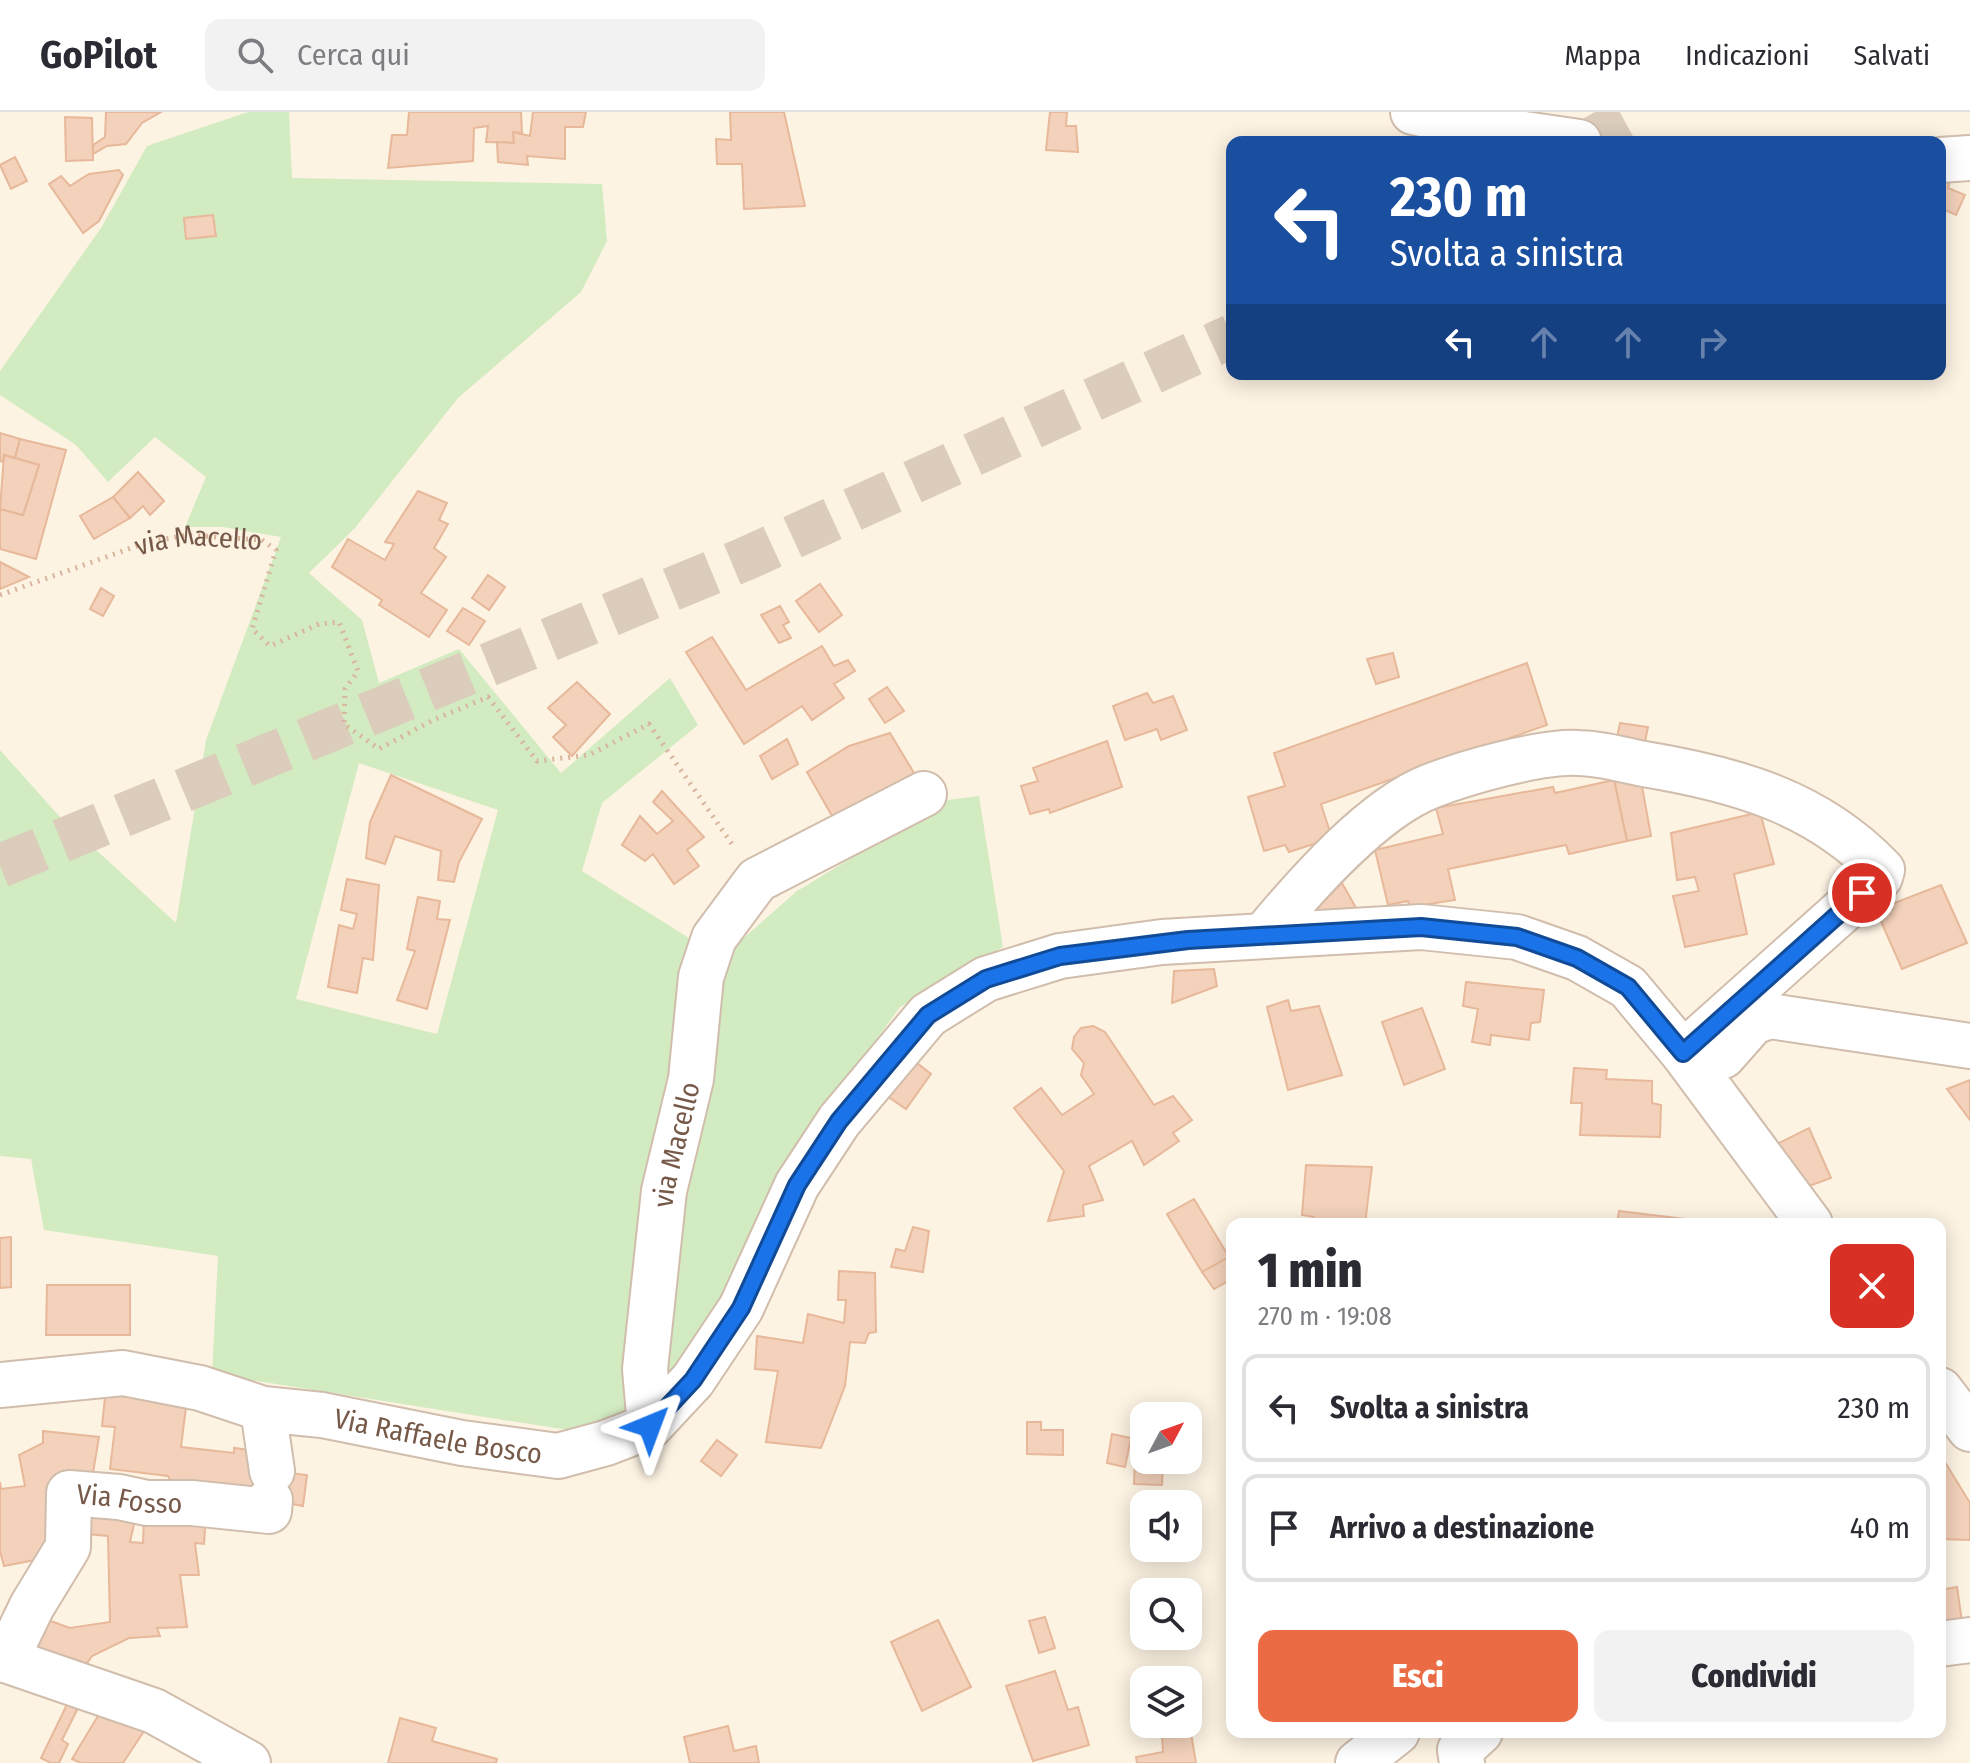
<!DOCTYPE html>
<html lang="it">
<meta charset="utf-8">
<style>
:root{--surface:#fff;--page:#f2f2f3;--text:#2b2b33;--muted:#7c7c81;--line:#e1e1e2;--accent:#eb6b44}
body{margin:0;font-family:"Fira Sans Condensed",sans-serif;background:var(--page);color:var(--text);height:100vh;display:flex;flex-direction:column;font-size:30px;white-space:nowrap}
*{box-sizing:border-box;margin:0}
p{font-size:26px;color:var(--muted)}
.icon{flex:none;width:44px;height:44px;fill:none;stroke:currentColor;stroke-width:2;stroke-linecap:round;stroke-linejoin:round}
.map{position:relative;flex:1;overflow:hidden}
.side{position:absolute;left:1226px;top:1106px;width:720px;height:520px;display:flex;flex-direction:column;background:var(--surface);border-radius:16px;box-shadow:0 4px 20px #0003}
.side>*{flex:none}
.hud{position:absolute;left:1226px;top:24px;width:720px;height:244px;border-radius:16px;box-shadow:0 4px 20px #0003;background:#1a4fa0;color:#fff;overflow:hidden}
.needle{width:52px;rotate:49deg}
.fabs{position:absolute;left:1130px;top:1290px;display:grid;gap:16px}
.fabs a{display:grid;place-items:center;width:72px;height:72px;border-radius:16px;background:var(--surface);box-shadow:0 4px 20px #0003;font-size:40px}
.pin{position:absolute;display:grid;place-items:center;width:68px;height:68px;color:#fff;margin:-34px;border:4px solid #fff;border-radius:50%;box-shadow:0 2px 8px #0007}
.me{position:absolute;width:88px;margin:-44px;rotate:44deg;stroke-linejoin:round;filter:drop-shadow(0 0 6px #0008)}
.turn{display:flex;align-items:center;gap:28px;height:168px;padding:0 32px;font-size:36px}
.turn .icon{width:104px;height:104px;stroke-width:2.5}
.turn b{display:block;font-size:56px;line-height:68px}
.lanes{display:flex;align-items:center;height:76px;padding:0 32px;background:#0003;justify-content:center;gap:40px;direction:ltr}
.lanes .off{opacity:.35}
.round{display:grid;place-items:center;flex:none;width:84px;height:84px;border-radius:16px;background:var(--page)}
.head{display:flex;align-items:center;justify-content:space-between;height:136px;padding:0 32px}
h1{font-size:48px;font-weight:800;line-height:60px}
.primary-button{display:flex;gap:16px;margin-top:auto;padding:16px 32px}
.primary-button a{flex:1;height:92px;border-radius:16px;background:var(--accent);color:#fff;font-size:32px;font-weight:800;line-height:92px;text-align:center}
.primary-button a+a{background:var(--page);color:var(--text)}
ul{padding:0;list-style:none}
li{display:flex;align-items:center;gap:24px;height:108px;margin:0 16px 12px;padding:0 16px;border:4px solid var(--line);border-radius:16px}
li div{flex:1}
li b{display:block;font-size:30px}
li em{font-style:normal}
header{display:flex;align-items:center;gap:48px;box-sizing:border-box;height:112px;padding:0 40px;background:var(--surface);border-bottom:2px solid var(--line)}
header strong{font-size:38px}
nav{display:flex;gap:44px;margin-inline-start:auto;font-size:28px}
.search{width:560px;height:72px;background:var(--page);display:flex;align-items:center;gap:20px;box-sizing:border-box;padding:0 28px;border-radius:16px;color:var(--muted);font-size:30px}
.map>svg:first-child{display:block}
.green{fill:#d2ebc1;fill-rule:evenodd}
.building{fill:#f3d1ba;stroke:#e7b89a;stroke-width:2}
.lines{fill:none;stroke-linecap:round;stroke-linejoin:round}
.highway-tunnel{stroke:#dbccbc;stroke-width:44;stroke-dasharray:44 22;stroke-linecap:butt}
.minor-casing{stroke:#d1bdac;stroke-width:48}
.path{stroke:#d8b59d;stroke-width:5;stroke-dasharray:2 6;stroke-linecap:butt}
.minor{stroke:#fff;stroke-width:44}
.route-casing{stroke:#114b97;stroke-width:20}
.route{stroke:#1a73e8;stroke-width:14}
.labels{text-anchor:middle;stroke-width:7;stroke-linejoin:round;paint-order:stroke}
.street-label{font-size:28px;fill:#765948;stroke:#fff7ea}
</style>
<header>
<strong>GoPilot</strong>
<div class="search"><svg class="icon" aria-label="search" viewBox="0 0 24 24"><circle cx="10" cy="10" r="6"/><path d="M15 15l6 6"/></svg>Cerca qui</div>
<nav><a>Mappa</a><a>Indicazioni</a><a>Salvati</a></nav>
</header>
<div class="map">
<svg width="1970" height="1651" viewBox="0 0 1970 1651">
<rect width="100%" height="100%" fill="#fdf3e3"/>
<path class="green" d="M248,0H289L292,66L602,72L607,129L581,180L458,286L355,416L309,461L362,508L379,571L459,537L561,661L670,566L698,613L602,691L582,759L721,846L797,779L948,688L979,684L1003,835L900,895L817,1010L709,1217L651,1296L593,1322L212,1262L218,1144L44,1118L31,1047L0,1044V638L60,705L176,811L206,628L281,425L223,415H185L206,365L155,325L108,370L76,333L0,283V259L101,116L147,34ZM359,651L498,698L437,922L296,887Z"/>
<g class="building">
<path d="M106,0H161L142,11L126,32L107,34L93,42V33L105,25Z"/>
<path d="M409,0H521L522,21L513,20L514,31L486,30L488,14L474,16L473,49L388,56L392,23H407Z"/>
<path d="M533,0H586L583,15H565V47L527,44L528,53L498,50L497,30L514,31L513,20L530,24Z"/>
<path d="M730,0H784L805,94L744,97L742,52H717L716,27L731,28Z"/>
<path d="M1050,0H1067L1066,14H1076L1078,40L1046,38Z"/>
<path d="M65,5L92,6L93,48L66,49Z"/>
<path d="M15,45L27,69L11,77L0,53Z"/>
<path d="M119,58L123,63L99,109L83,121L49,72L61,64L70,74L89,62Z"/>
<path d="M1940,58L1952,62L1948,76L1965,83L1956,103L1941,96L1940,129Z"/>
<path d="M213,103L216,124L186,127L184,106Z"/>
<path d="M0,321L20,327L15,346L4,343L3,350L0,349Z"/>
<path d="M20,327L66,338L36,447L0,437V397L23,403L39,353L15,346Z"/>
<path d="M4,343L39,353L23,403L0,397Z"/>
<path d="M138,360L164,389L150,403L143,394L130,406L113,385Z"/>
<path d="M418,379L447,391L439,408L448,412L434,436L446,445L421,481L447,498L429,525L379,493L382,488L332,455L348,427L385,448L394,432L385,430Z"/>
<path d="M113,385L130,406L94,427L80,404Z"/>
<path d="M0,450L29,465L0,477Z"/>
<path d="M488,463L505,475L489,498L472,486Z"/>
<path d="M820,472L842,503L819,520L796,489Z"/>
<path d="M101,476L114,484L103,504L90,497Z"/>
<path d="M780,494L789,510L783,513L791,526L779,531L761,503Z"/>
<path d="M463,496L485,509L469,533L447,519Z"/>
<path d="M712,525L746,578L822,534L834,554L848,548L855,559L834,572L844,586L812,608L802,594L744,632L686,540Z"/>
<path d="M1393,541L1399,565L1376,572L1367,547Z"/>
<path d="M1527,551L1547,613L1321,692L1332,726L1289,740L1285,733L1264,739L1248,685L1285,674L1274,641Z"/>
<path d="M577,570L610,602L572,644L553,625L566,613L548,596Z"/>
<path d="M887,575L904,599L885,611L869,587Z"/>
<path d="M1147,581L1153,591L1173,584L1187,618L1161,628L1157,617L1125,628L1113,594Z"/>
<path d="M1620,611L1648,615L1642,644L1614,639Z"/>
<path d="M890,621L917,666L832,704L807,660L849,634Z"/>
<path d="M787,627L798,652L772,667L760,644Z"/>
<path d="M1107,629L1122,675L1050,701L1049,697L1030,702L1021,674L1038,669L1033,656Z"/>
<path d="M391,663L482,707L459,750L454,770L438,768L441,739L395,724L385,752L366,746L370,710Z"/>
<path d="M1614,668L1642,674L1651,724L1627,729Z"/>
<path d="M1614,668L1627,729L1569,742L1566,733L1448,757L1455,788L1410,795L1408,789L1388,793L1375,738L1443,722L1436,696L1553,675L1555,681Z"/>
<path d="M662,679L704,725L687,738L699,754L674,772L653,742L645,749L622,733L640,704L657,722L673,709L653,690Z"/>
<path d="M1760,700L1774,752L1734,762L1747,822L1685,835L1673,784L1699,779L1695,765L1677,768L1671,721Z"/>
<path d="M347,767L379,773L373,848L363,846L357,881L328,875L339,813L353,817L357,802L341,798Z"/>
<path d="M1342,771L1360,803L1301,809Z"/>
<path d="M1941,773L1967,831L1902,857L1876,798Z"/>
<path d="M418,785L440,789L437,807L450,808L427,897L397,888L415,839L407,837Z"/>
<path d="M1214,857L1217,874L1172,891L1174,859Z"/>
<path d="M1466,870L1544,878L1540,910L1531,911L1529,928L1491,923L1490,933L1472,930L1478,897L1463,894Z"/>
<path d="M1288,888L1291,899L1319,894L1342,963L1288,978L1267,895Z"/>
<path d="M1422,896L1445,957L1404,973L1382,910Z"/>
<path d="M1093,914L1105,920L1154,993L1173,984L1192,1008L1173,1021L1179,1029L1144,1053L1132,1029L1089,1054L1103,1088L1083,1093L1084,1104L1048,1109L1064,1059L1014,996L1041,976L1062,1003L1094,982L1081,963L1084,951L1072,937L1074,925L1081,916Z"/>
<path d="M912,947L931,962L906,997L884,982Z"/>
<path d="M1574,956L1607,958L1606,967L1652,969V991L1661,993L1660,1025L1580,1023L1582,991H1571Z"/>
<path d="M1970,968V1008L1947,977Z"/>
<path d="M1809,1016L1831,1066L1809,1074L1777,1032Z"/>
<path d="M1306,1053L1372,1055L1365,1112H1314V1105L1302,1103Z"/>
<path d="M1194,1087L1229,1145L1202,1160L1167,1102Z"/>
<path d="M1619,1099L1702,1109L1617,1112Z"/>
<path d="M913,1115L929,1119L923,1160L891,1155L896,1137L905,1139Z"/>
<path d="M11,1125V1175L0,1176V1126Z"/>
<path d="M1229,1145L1232,1167L1214,1177L1202,1160Z"/>
<path d="M839,1159L875,1161L876,1220L869,1221L865,1231L850,1230L845,1274L821,1336L766,1330L778,1259L755,1257L757,1224L803,1231L808,1202L844,1211L846,1188H838Z"/>
<path d="M47,1173H130V1223H46Z"/>
<path d="M106,1276L187,1287L181,1335L234,1341V1336L257,1339L267,1358L307,1363L303,1394L171,1370L168,1364L110,1357L115,1315L102,1314Z"/>
<path d="M1027,1310H1041V1318H1063V1343L1027,1342Z"/>
<path d="M43,1319L99,1325L91,1373L60,1443L4,1454L0,1439V1370L1,1377L25,1374L19,1343L43,1331Z"/>
<path d="M1112,1322L1131,1326L1125,1355L1107,1351Z"/>
<path d="M717,1328L737,1343L721,1364L701,1349Z"/>
<path d="M1940,1342L1970,1391V1428L1940,1427Z"/>
<path d="M1135,1344L1163,1348L1162,1373L1134,1372Z"/>
<path d="M83,1388L137,1398L130,1430L143,1431L144,1406L206,1401L204,1432L195,1431L199,1463H180L187,1515L157,1516L160,1524L129,1526L92,1544L78,1564L18,1543L34,1503L70,1516L110,1510L108,1424L76,1421Z"/>
<path d="M1957,1475L1964,1524L1940,1527V1478Z"/>
<path d="M1045,1505L1055,1536L1039,1541L1029,1509Z"/>
<path d="M938,1508L971,1575L922,1599L891,1530Z"/>
<path d="M1055,1559L1068,1598L1078,1595L1089,1633L1033,1649L1006,1574Z"/>
<path d="M72,1582L83,1586L62,1628L68,1632L59,1651H51L41,1646Z"/>
<path d="M107,1589L152,1607L123,1651H81L72,1647Z"/>
<path d="M400,1606L436,1616L432,1629L497,1647L496,1651H388Z"/>
<path d="M728,1614L734,1639L756,1634L759,1651H690L684,1625Z"/>
<path d="M1191,1621L1196,1651H1137L1136,1645L1163,1640L1162,1624Z"/>
</g>
<g class="lines">
<g class="highway-tunnel">
<path d="M1586,30L1641,0"/>
<path d="M0,754L745,447L1232,224"/>
</g>
<g class="minor-casing">
<g id="minor">
<path d="M1413,0L1490,17L1579,30"/>
<path d="M1940,48L1970,46"/>
<path d="M1265,822C1305,774 1373,696 1431,674C1467,660 1541,639 1578,641C1600,641 1623,648 1644,652C1734,667 1816,689 1882,758L1880,765L1683,941"/>
<path d="M1723,944L1753,910L1770,904L1970,934"/>
<path id="s2" d="M0,1273L123,1261L200,1276L263,1297L322,1303L462,1331L558,1344L606,1331L650,1314L693,1268L741,1196L797,1073L839,1009L928,903L986,867L1060,844L1162,830L1421,815L1517,825L1577,846L1628,875L1683,941L1810,1112"/>
<path d="M1940,1278L1970,1317"/>
<path d="M263,1297L272,1359"/>
<path id="s3" d="M650,1314L645,1257L664,1079L691,967L701,865L714,826L757,768L924,682"/>
<path d="M1940,1532L1970,1528"/>
<path d="M0,1546L154,1599L248,1651"/>
<path id="s4" d="M6,1548L32,1494L68,1435L69,1381L119,1385L147,1391H192L269,1399L270,1388"/>
<path d="M1358,1651L1397,1620"/>
<path d="M1462,1651L1460,1638L1480,1620"/>
</g>
</g>
<path class="path" id="s1" d="M0,483L148,430L188,423L262,428L276,438L252,517L270,534L319,512L339,510L358,559L345,577L344,612L379,637L433,608L488,585L537,649L589,643L649,612L734,735"/>
<use href="#minor" class="minor"/>
</g>
<g class="lines">
<g class="route-casing">
<path id="route" d="M650,1314L693,1268L741,1196L797,1073L839,1009L928,903L986,867L1060,844L1188,828L1421,815L1517,825L1577,846L1628,875L1683,941L1862,781"/>
</g>
<use href="#route" class="route"/>
</g>
<g class="labels">
<g class="street-label">
<text dy="10" stroke="none"><textPath href="#s1" startOffset="208">via Macello</textPath></text>
<text dy="10" stroke="none"><textPath href="#s3" startOffset="284">via Macello</textPath></text>
<text dy="10" stroke="none"><textPath href="#s2" startOffset="446">Via Raffaele Bosco</textPath></text>
<text dy="10" stroke="none"><textPath href="#s4" startOffset="244">Via Fosso</textPath></text>
</g>
</g>
</svg>
<div class="fabs">
<a><svg class="needle" viewBox="-14 -14 28 28"><path d="M0-13l5 13h-10z" fill="#e53935"/><path d="M0 13l5-13h-10z" fill="#7c7c81"/></svg></a>
<a><svg class="icon" aria-label="sound" viewBox="0 0 24 24"><path d="M4 9h4l5-4v14l-5-4H4zM17 9q2 3 0 6"/></svg></a>
<a><svg class="icon" aria-label="search" viewBox="0 0 24 24"><circle cx="10" cy="10" r="6"/><path d="M15 15l6 6"/></svg></a>
<a><svg class="icon" aria-label="layers" viewBox="0 0 24 24"><path d="M12 4l9 5-9 5-9-5zM3 14l9 5 9-5"/></svg></a>
</div>
<div class="pin" style="left:1862px;top:781px;background:#d93025"><svg class="icon" aria-label="arrive" viewBox="0 0 24 24"><path d="M6 21V4h12l-3 4 3 4H6"/></svg></div>
<svg class="me" style="left:650px;top:1314px" viewBox="-20 -20 40 40"><path d="M0-17L14 15 0 8-14 15z" fill="#1a73e8" stroke="#fff" stroke-width="4"/></svg>
<div class="hud">
<div class="turn"><svg class="icon" aria-label="left" viewBox="0 0 24 24"><path d="M17 20v-9H6M10 6l-5 5 5 5"/></svg><div><b>230 m</b>Svolta a sinistra</div></div>
<div class="lanes"><svg class="icon" aria-label="left" viewBox="0 0 24 24"><path d="M17 20v-9H6M10 6l-5 5 5 5"/></svg><svg class="icon off" aria-label="ahead" viewBox="0 0 24 24"><path d="M12 20V5M6 11l6-6 6 6"/></svg><svg class="icon off" aria-label="ahead" viewBox="0 0 24 24"><path d="M12 20V5M6 11l6-6 6 6"/></svg><svg class="icon off" aria-label="right" viewBox="0 0 24 24"><path d="M7 20v-9h11M14 6l5 5-5 5"/></svg></div>
</div>
<section class="side">
<div class="head"><div><h1>1 min</h1><p>270 m · 19:08</p></div><a class="round" style="background:#d93025;color:#fff"><svg class="icon" aria-label="close" viewBox="0 0 24 24"><path d="M6 6l12 12M18 6L6 18"/></svg></a></div>
<ul>
<li><svg class="icon" aria-label="left" viewBox="0 0 24 24"><path d="M17 20v-9H6M10 6l-5 5 5 5"/></svg><div><b>Svolta a sinistra</b></div><em>230 m</em></li>
<li><svg class="icon" aria-label="arrive" viewBox="0 0 24 24"><path d="M6 21V4h12l-3 4 3 4H6"/></svg><div><b>Arrivo a destinazione</b></div><em>40 m</em></li>
</ul>
<div class="primary-button"><a>Esci</a><a>Condividi</a></div>
</section>
</div>
